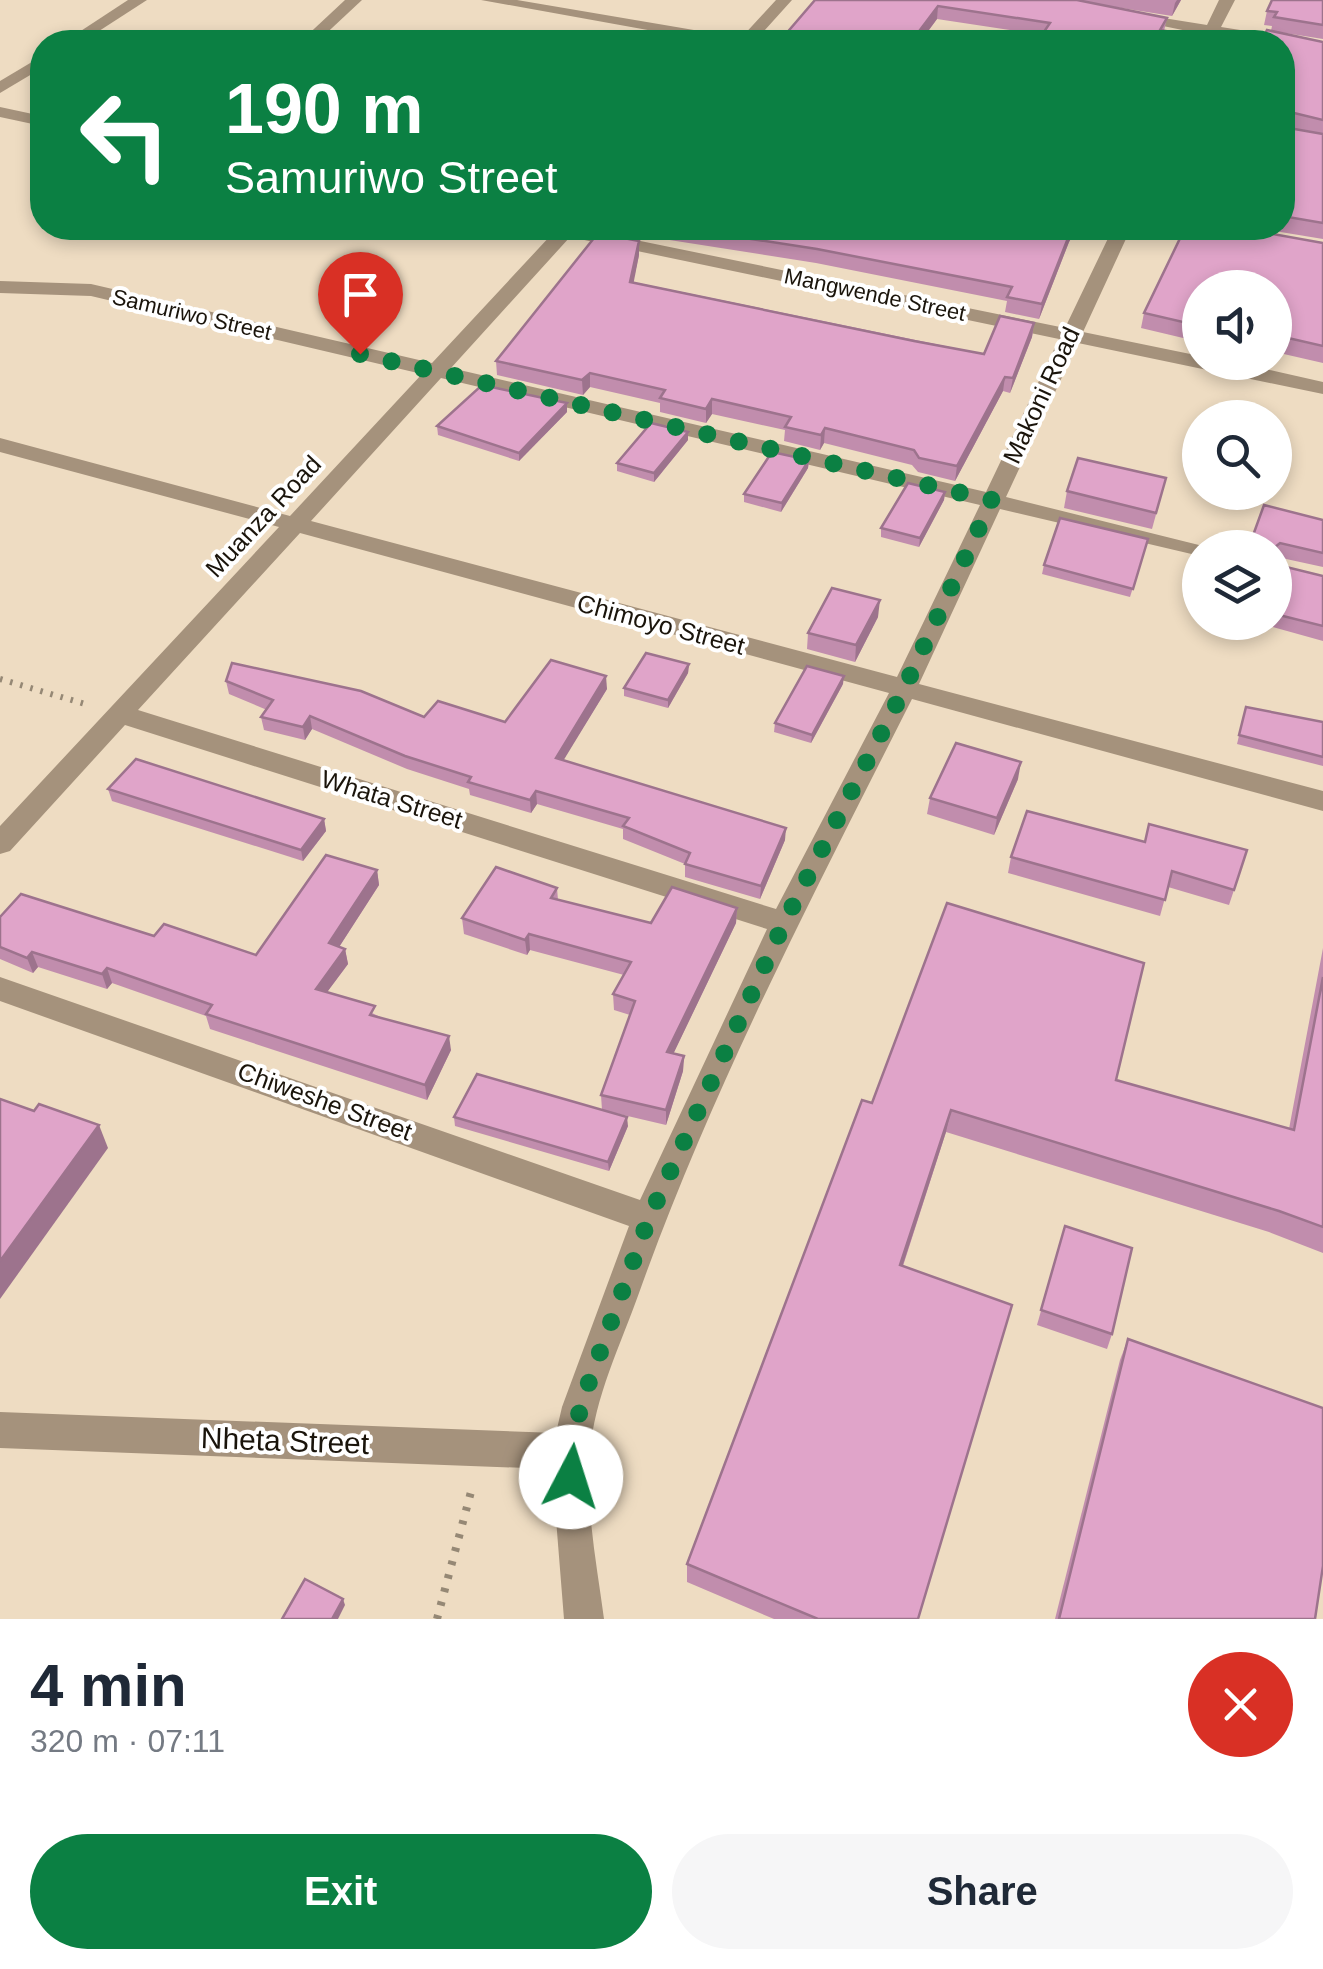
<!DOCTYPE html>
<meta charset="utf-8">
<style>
:root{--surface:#fff;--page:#f6f6f7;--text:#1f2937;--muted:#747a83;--accent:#0b8043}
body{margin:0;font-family:Arial,sans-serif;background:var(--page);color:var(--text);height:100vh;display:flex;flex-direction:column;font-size:38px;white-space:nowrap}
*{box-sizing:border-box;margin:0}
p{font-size:32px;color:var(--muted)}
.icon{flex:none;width:55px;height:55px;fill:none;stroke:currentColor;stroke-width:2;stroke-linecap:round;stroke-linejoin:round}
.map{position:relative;height:1619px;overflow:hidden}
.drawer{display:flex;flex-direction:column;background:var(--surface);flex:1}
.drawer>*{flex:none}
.guide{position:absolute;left:30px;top:30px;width:1265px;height:210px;border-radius:40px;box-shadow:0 5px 15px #0003;background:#0b8043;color:#fff;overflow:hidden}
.buttons{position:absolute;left:1182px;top:270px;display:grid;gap:20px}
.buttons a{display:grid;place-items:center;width:110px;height:110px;border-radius:50%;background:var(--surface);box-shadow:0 5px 15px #0003;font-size:50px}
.pin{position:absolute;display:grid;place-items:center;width:85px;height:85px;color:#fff;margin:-102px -42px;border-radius:50% 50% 50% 0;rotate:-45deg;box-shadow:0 0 10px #0007}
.pin .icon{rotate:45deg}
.me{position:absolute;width:110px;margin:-55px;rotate:5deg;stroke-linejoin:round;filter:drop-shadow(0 0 8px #0008)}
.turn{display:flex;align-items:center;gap:35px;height:210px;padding:0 30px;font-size:45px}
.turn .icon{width:130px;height:130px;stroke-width:2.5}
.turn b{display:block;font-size:70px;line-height:85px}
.round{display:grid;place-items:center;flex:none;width:105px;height:105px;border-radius:52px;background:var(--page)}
.overview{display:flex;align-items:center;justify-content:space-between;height:170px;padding:0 30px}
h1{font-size:60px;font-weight:800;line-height:75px}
.action{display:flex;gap:20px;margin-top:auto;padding:20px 30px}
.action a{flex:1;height:115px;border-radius:60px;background:var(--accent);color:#fff;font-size:40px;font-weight:800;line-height:115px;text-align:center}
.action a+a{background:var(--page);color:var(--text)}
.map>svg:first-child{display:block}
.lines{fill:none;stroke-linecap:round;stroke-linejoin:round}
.path-far1{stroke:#958875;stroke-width:6;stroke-dasharray:2.5 8;stroke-linecap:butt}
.path{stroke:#958875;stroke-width:8;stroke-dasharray:4 10;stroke-linecap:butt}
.minor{fill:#a5927c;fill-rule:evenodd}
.wall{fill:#c18dad}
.shaded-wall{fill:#9d738d}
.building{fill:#e0a4c9;stroke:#9d738d;stroke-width:2.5}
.route{stroke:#0b8043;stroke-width:18;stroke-dasharray:0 32.4}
.labels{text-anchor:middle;stroke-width:8;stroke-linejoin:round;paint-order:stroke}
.far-street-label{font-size:22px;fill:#1a140b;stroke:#fff}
.street-label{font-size:25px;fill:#1a140b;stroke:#fff}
.near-street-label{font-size:30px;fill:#1a140b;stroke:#fff}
</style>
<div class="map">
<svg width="1323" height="1619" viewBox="0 0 1323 1619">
<rect width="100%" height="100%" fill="#eedcc2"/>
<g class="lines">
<path class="path-far1" d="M0,679L85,704"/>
<path class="path" d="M437,1619L472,1488"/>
<g class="minor">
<path d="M128,0H147L82,42H64Z"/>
<path d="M345,0H362L317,42H300Z"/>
<path d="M481,0H517L741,38L776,0H792L754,42H714Z"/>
<path d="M1219,0H1235L1221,27L1323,43V53L1282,46V42L1217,36L1214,42H1198L1202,34L1124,18L1132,13L1207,25Z"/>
<path d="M42,56V68L0,93V81Z"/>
<path d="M0,107L42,116V126L0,117Z"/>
<path d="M543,228H577L1065,328L1113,228H1131L1083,332L1200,356V362H1234L1323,382V394L1078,343L1006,497L1211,548H1200V556L1000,509L919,684L1323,791V811L912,699C814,893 712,1088 639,1293C621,1344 594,1398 590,1453C585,1507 597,1565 604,1619H564L552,1469L0,1448V1412L556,1433L562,1407L629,1226L0,1001V977L640,1200L767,929L125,725L10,851L0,854V826L279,527L0,452V438L290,516L422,374L91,296L0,293V281L91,284L432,363L552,234ZM570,237L1059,339L986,492L451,368ZM441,378L980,505L897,677L311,521ZM300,533L889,693L776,909L138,710Z"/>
</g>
</g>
<g class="wall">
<path d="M815,0H1181L1172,16L1090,3L1167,18L1164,31L1042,35L937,19L920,42H779Z"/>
<path d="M1323,0V39L1272,31L1323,42V239L1257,228H1282V42L1271,31L1272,26L1264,25L1267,11Z"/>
<path d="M612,228H1077L1069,242L1039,319L1005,312L1007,301L816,263L612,231Z"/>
<path d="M1185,228H1240L1323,243V363L1275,352V288H1200V342L1141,328L1144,313Z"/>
<path d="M639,255L633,282L984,354L1034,323L1032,337L1010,393L1003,391L955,481L918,472L912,465L824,443L820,450L784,441L785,430L712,414L706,423L660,412V403L590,387L583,395L497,375L496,361Z"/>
<path d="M567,412L519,461L438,435L437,426Z"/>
<path d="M688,440L654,482L617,471V463Z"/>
<path d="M809,460L808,468L781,512L744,502V494Z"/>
<path d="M1166,478L1152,529L1064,508L1067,491Z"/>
<path d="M945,492L944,500L919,547L881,537V528Z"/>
<path d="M1264,505L1323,520V567L1277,557L1278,565L1323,576V641L1255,622H1275V548H1249Z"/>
<path d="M1148,539L1130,597L1042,574L1044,565Z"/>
<path d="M878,617L855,662L807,649L808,633Z"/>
<path d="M689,664L688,673L668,708L624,696V688Z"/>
<path d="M226,681L424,717L505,722L607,689L563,760L785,840L760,899L685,877V864L623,839V829L537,804L531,813L470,795L469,789L407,769L312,729L305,740L264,730L261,717L267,710L229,694Z"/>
<path d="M843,684L811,743L774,732L775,723Z"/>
<path d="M1246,707L1323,722V766L1237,744Z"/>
<path d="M1018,779L994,835L927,814L930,798Z"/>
<path d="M108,789L324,819L326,831L303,861L112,801Z"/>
<path d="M1027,811L1234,890L1229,905L1168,887L1160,916L1008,873L1011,857Z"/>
<path d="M377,870L379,885L339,947L345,949L348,964L327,992L451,1050L427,1100L210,1029L206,1016L112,983L107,989L38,967L33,973L0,959V917L154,936L256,955Z"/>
<path d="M557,888L558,900L651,923L737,908L736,923L673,1054L684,1056L683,1071L666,1125L602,1110L601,1095L630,1015L614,1010L613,994L624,975L530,950L527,955L464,934L462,918Z"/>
<path d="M1323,948V1253L1269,1232L946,1132L903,1266L918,1619H774L687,1582V1564L872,1103L1116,1080L1289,1129Z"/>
<path d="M454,1117L628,1126L609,1171L455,1126Z"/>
<path d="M1065,1226L1112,1334L1107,1349L1037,1325Z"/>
<path d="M1128,1339L1315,1619H1055L1120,1360Z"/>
</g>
<g class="shaded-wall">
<path d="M1177,0H1181L1172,16L1175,3Z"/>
<path d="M938,6L937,19L920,42H911Z"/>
<path d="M1072,228H1077L1069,242L1039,319L1042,304Z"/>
<path d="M639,241V255L631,296L630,282Z"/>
<path d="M1034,323L1032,337L1010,393L1013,378Z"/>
<path d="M590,373V387L583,395L582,380Z"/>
<path d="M1005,377L1003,391L955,481L957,466Z"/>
<path d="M712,399V414L706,423V409Z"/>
<path d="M567,403V412L519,461V453Z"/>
<path d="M825,428L824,443L820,450L821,435Z"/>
<path d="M688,432V440L654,482V473Z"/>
<path d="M809,460L808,468L781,512L782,503Z"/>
<path d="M945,492L944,500L919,547L920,538Z"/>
<path d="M880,600L878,617L855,662L856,645Z"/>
<path d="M689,664L688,673L668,708V700Z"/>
<path d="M606,676L607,689L557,771L556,758Z"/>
<path d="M844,676L843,684L811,743L812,735Z"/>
<path d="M310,716L312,729L305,740L303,727Z"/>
<path d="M1021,762L1018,779L994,835L997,818Z"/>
<path d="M536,791L537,804L531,813L530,800Z"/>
<path d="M324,819L326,831L303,861L301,850Z"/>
<path d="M786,828L785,840L760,899L761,886Z"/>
<path d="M377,870L379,885L332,958L329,943Z"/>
<path d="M737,908L736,923L667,1067V1052Z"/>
<path d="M529,934L530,950L527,955L525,940Z"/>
<path d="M345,949L348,964L319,1003L316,989Z"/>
<path d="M32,952L38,967L33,973L27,958Z"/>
<path d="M107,968L112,983L107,989L102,974Z"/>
<path d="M449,1036L451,1050L427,1100L425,1085Z"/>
<path d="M684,1056L683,1071L666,1125V1110Z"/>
<path d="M951,1110L946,1132L896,1286L900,1265Z"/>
<path d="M627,1117L628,1126L609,1171L608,1162Z"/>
<path d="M99,1125L108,1148L0,1299V1261Z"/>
<path d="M343,1599L345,1605L338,1619H332Z"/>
</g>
<g class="building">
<path d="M815,0H1077L1167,18L1160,30L1171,32L1167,42H1037L1050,23L938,6L911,42H779Z"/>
<path d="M1272,0H1323V25L1274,17L1277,12L1267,11Z"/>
<path d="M1267,30L1323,42V120L1286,111L1283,127L1323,134V223L1282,216V112L1284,108H1282V42H1261Z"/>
<path d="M680,228H1072L1042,304L1007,297L1012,287L817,249Z"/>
<path d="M1185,228H1240L1323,243V346L1275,335V288H1200V326L1144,313Z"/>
<path d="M598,233L639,241L630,282L914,341L984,354L1000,316L1034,323L1013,378L1005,377L957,466L919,458L914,450L825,428L821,435L785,427L791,417L712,399L706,409L660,398L665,390L590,373L582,380L496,361Z"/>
<path d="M482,385L567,403L519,453L437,426Z"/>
<path d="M651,423L688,432L654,473L617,463Z"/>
<path d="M772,452L809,460L782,503L744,494Z"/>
<path d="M1078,458L1166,478L1156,513L1067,491Z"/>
<path d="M908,483L945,492L920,538L881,528Z"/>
<path d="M1264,505L1323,520V553L1280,543L1275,547L1278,565L1323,576V626L1275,614V548H1268V546L1251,541Z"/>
<path d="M1060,518L1148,539L1133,589L1044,565Z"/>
<path d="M832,588L880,600L856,645L808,633Z"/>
<path d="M646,653L689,664L668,700L624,688Z"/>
<path d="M551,660L606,676L556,758L786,828L761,886L685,864L690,853L623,826L629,818L536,791L530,800L468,782L471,777L405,756L310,716L303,727L261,717L273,700L226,681L232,663L361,691L424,717L438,701L505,722Z"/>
<path d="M807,666L844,676L812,735L775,723Z"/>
<path d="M1246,707L1323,722V757L1239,735Z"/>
<path d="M956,743L1021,762L997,818L930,798Z"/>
<path d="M136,759L324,819L301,850L108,789Z"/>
<path d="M1027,811L1145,842L1149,824L1247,850L1234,890L1172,871L1165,900L1011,857Z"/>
<path d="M326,855L377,870L329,943L345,949L316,989L375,1006L370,1015L449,1036L425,1085L206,1014L212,1005L107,968L102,974L32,952L27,958L0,947V917L21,894L154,936L164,924L256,955Z"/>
<path d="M496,867L557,888L551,898L651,923L672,887L737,908L667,1052L684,1056L666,1110L601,1095L635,1001L613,994L631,962L529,934L525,940L462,918Z"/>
<path d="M947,903L1144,963L1116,1080L1294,1130L1323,977V1227L1279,1211L951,1110L900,1265L1012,1305L918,1619H818L687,1564L862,1100L872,1103Z"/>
<path d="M477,1074L627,1117L608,1162L454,1117Z"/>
<path d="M0,1099L34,1111L39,1104L99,1125L0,1261Z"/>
<path d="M1065,1226L1132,1248L1112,1334L1041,1310Z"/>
<path d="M1128,1339L1323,1408V1566L1315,1619H1059Z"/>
<path d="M305,1579L343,1599L332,1619H282Z"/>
</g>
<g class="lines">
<path class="route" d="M360,354L992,500L903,691L784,923L649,1218L580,1407L571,1477"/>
</g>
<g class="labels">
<g class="far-street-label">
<text transform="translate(875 294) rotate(12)" y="8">Mangwende Street</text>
<text transform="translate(192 314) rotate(13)" y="8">Samuriwo Street</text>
</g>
<g class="street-label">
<text transform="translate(1041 395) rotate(-65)" y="9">Makoni Road</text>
<text transform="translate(263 516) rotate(-47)" y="9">Muanza Road</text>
<text transform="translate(661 624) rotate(15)" y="9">Chimoyo Street</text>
<text transform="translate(392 799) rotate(17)" y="9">Whata Street</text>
<text transform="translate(325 1101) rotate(20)" y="9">Chiweshe Street</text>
</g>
<g class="near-street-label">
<text transform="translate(285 1441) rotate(2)" y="10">Nheta Street</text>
</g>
</g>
</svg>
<div class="buttons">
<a><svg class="icon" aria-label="sound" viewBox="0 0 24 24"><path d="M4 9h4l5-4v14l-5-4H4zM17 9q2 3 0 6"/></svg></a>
<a><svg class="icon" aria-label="search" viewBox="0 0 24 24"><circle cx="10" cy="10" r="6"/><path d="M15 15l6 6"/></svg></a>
<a><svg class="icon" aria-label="layers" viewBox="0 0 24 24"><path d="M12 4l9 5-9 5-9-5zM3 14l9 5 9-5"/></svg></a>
</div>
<div class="pin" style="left:360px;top:354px;background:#d93025"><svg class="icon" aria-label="arrive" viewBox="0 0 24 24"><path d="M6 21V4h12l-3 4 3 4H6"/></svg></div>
<svg class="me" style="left:571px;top:1477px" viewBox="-20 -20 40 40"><circle r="19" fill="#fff"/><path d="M0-13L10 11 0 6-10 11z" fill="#0b8043"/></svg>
<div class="guide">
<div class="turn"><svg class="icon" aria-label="left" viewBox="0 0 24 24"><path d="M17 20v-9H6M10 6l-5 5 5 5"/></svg><div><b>190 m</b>Samuriwo Street</div></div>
</div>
</div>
<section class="drawer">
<div class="overview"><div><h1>4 min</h1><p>320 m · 07:11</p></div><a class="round" style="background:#d93025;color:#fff"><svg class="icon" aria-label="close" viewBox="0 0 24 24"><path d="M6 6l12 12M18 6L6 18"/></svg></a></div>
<div class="action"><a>Exit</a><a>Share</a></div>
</section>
